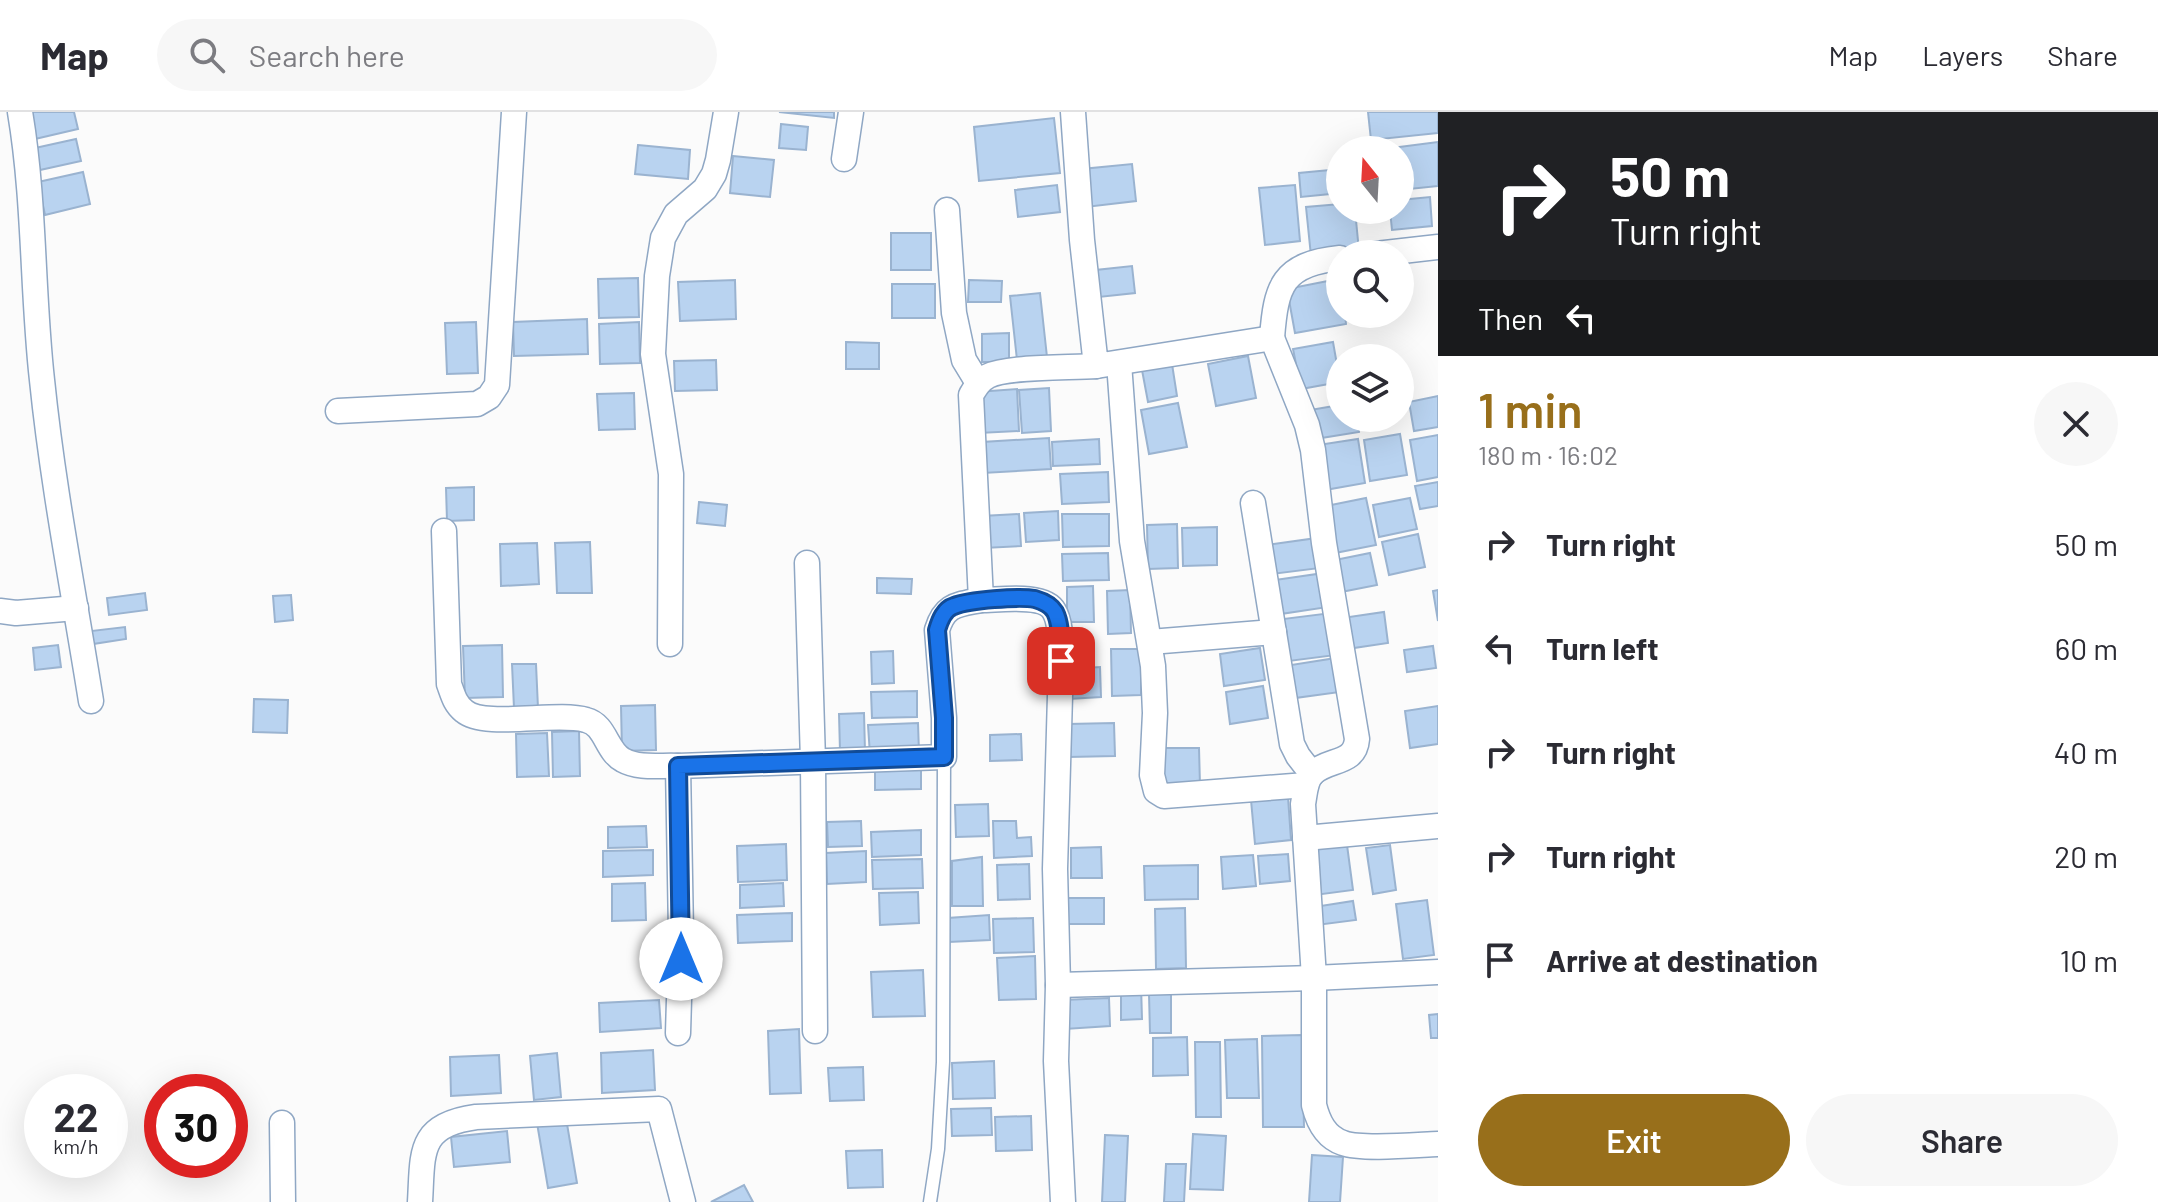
<!DOCTYPE html>
<meta charset="utf-8">
<style>
:root{--surface:#fff;--page:#f7f7f7;--text:#2b2b33;--muted:#7c7c81;--line:#e1e1e2;--accent:#986f1b}
body{margin:0;font-family:Barlow,sans-serif;background:var(--page);color:var(--text);height:100vh;display:flex;flex-direction:column;font-size:30px;white-space:nowrap}
*{box-sizing:border-box;margin:0}
p{font-size:26px;color:var(--muted)}
.icon{flex:none;width:44px;height:44px;fill:none;stroke:currentColor;stroke-width:2;stroke-linecap:round;stroke-linejoin:round}
.map{position:relative;flex:1;overflow:hidden}
.side{display:flex;flex-direction:column;background:var(--surface);width:720px}
.side>*{flex:none}
.top-card{background:#202124;color:#fff;overflow:hidden}
.needle{width:52px;rotate:342deg}
.tools{position:absolute;left:1326px;top:24px;display:grid;gap:16px}
.tools a{display:grid;place-items:center;width:88px;height:88px;border-radius:50%;background:var(--surface);box-shadow:0 8px 32px #0002;font-size:40px}
.speed{position:absolute;left:24px;top:962px;display:flex;gap:16px;font-size:40px;font-weight:700;text-align:center}
.speed>*{display:grid;place-content:center;width:104px;height:104px;border-radius:50%;background:var(--surface);box-shadow:0 8px 32px #0002;line-height:1}
.speed small{font-size:20px;font-weight:400}
.speed .limit{border:12px solid #d22;background:#fff;color:#111}
.pin{position:absolute;display:grid;place-items:center;width:68px;height:68px;color:#fff;margin:-34px;border-radius:16px;box-shadow:0 4px 12px #0006}
.me{position:absolute;width:88px;margin:-44px;rotate:0deg;stroke-linejoin:round;filter:drop-shadow(0 0 6px #0008)}
.turn{display:flex;align-items:center;gap:28px;height:168px;padding:0 40px;font-size:36px}
.turn .icon{width:104px;height:104px;stroke-width:2.5}
.turn b{display:block;font-size:56px;line-height:68px}
.then{display:flex;align-items:center;height:76px;padding:0 40px;background:#0003;gap:16px;font-size:30px}
.round{display:grid;place-items:center;flex:none;width:84px;height:84px;border-radius:42px;background:var(--page)}
.overview{display:flex;align-items:center;justify-content:space-between;height:136px;padding:0 40px}
h1{font-size:48px;font-weight:600;line-height:60px;color:var(--accent)}
.cta{display:flex;gap:16px;margin-top:auto;padding:16px 40px}
.cta a{flex:1;height:92px;border-radius:48px;background:var(--accent);color:#fff;font-size:32px;font-weight:600;line-height:92px;text-align:center}
.cta a+a{background:var(--page);color:var(--text)}
ul{padding:0;list-style:none}
li{display:flex;align-items:center;gap:24px;height:104px;padding:0 40px}
li div{flex:1}
li b{display:block;font-size:30px}
li em{font-style:normal}
header{display:flex;align-items:center;gap:48px;box-sizing:border-box;height:112px;padding:0 40px;background:var(--surface);border-bottom:2px solid var(--line)}
header strong{font-size:38px}
nav{display:flex;gap:44px;margin-inline-start:auto;font-size:28px}
.search{width:560px;height:72px;background:var(--page);display:flex;align-items:center;gap:20px;box-sizing:border-box;padding:0 28px;border-radius:44px;color:var(--muted);font-size:30px}
main{display:flex;flex:1;min-height:0}
.map>svg:first-child{display:block}
.building{fill:#b9d3f0;stroke:#9ab3d0;stroke-width:2}
.lines{fill:none;stroke-linecap:round;stroke-linejoin:round}
.lane-casing{stroke:#8fa7c4;stroke-width:15}
.street-casing{stroke:#8fa7c4;stroke-width:27}
.lane{stroke:#fff;stroke-width:12}
.street{stroke:#fff;stroke-width:24}
.route-casing{stroke:#114b97;stroke-width:20}
.route{stroke:#1a73e8;stroke-width:14}
</style>
<header>
<strong>Map</strong>
<div class="search"><svg class="icon" aria-label="search" viewBox="0 0 24 24"><circle cx="10" cy="10" r="6"/><path d="M15 15l6 6"/></svg>Search here</div>
<nav><a>Map</a><a>Layers</a><a>Share</a></nav>
</header>
<main>
<div class="map">
<svg width="1438" height="1090" viewBox="0 0 1438 1090">
<rect width="100%" height="100%" fill="#fbfbfb"/>
<g class="building">
<path d="M29,0H74L78,17L35,27Z"/>
<path d="M779,0H834V6Z"/>
<path d="M1368,0H1438V21L1371,28Z"/>
<path d="M1054,6L1060,61L979,69L974,15Z"/>
<path d="M781,12L808,15L806,38L779,36Z"/>
<path d="M76,27L81,49L40,58L35,36Z"/>
<path d="M1438,30V74L1400,78V38H1376Z"/>
<path d="M638,33L690,38L688,67L635,62Z"/>
<path d="M733,44L774,48L770,85L730,81Z"/>
<path d="M1132,52L1136,89L1086,95L1082,57Z"/>
<path d="M1340,57V81L1301,85L1299,61Z"/>
<path d="M83,60L90,92L45,103L38,70Z"/>
<path d="M1057,73L1060,100L1018,105L1015,78Z"/>
<path d="M1295,73L1300,129L1265,133L1259,76Z"/>
<path d="M1430,85L1432,114L1392,118L1390,98H1400V88Z"/>
<path d="M1340,92V98H1355L1359,139L1311,144L1306,95Z"/>
<rect x="891" y="121" width="40" height="37"/>
<path d="M1132,154L1135,181L1099,185L1096,158Z"/>
<path d="M638,166L639,205L599,206L598,167Z"/>
<path d="M1338,167L1340,202H1345L1346,212L1295,221L1287,177Z"/>
<path d="M735,168L736,207L680,209L678,170Z"/>
<path d="M969,168L1002,169L1001,190H968Z"/>
<rect x="892" y="172" width="43" height="34"/>
<path d="M1040,181L1047,245L1017,248L1010,184Z"/>
<path d="M587,207L588,242L514,244L513,210Z"/>
<path d="M476,210L478,261L447,262L445,211Z"/>
<path d="M639,210L640,251L600,252L599,212Z"/>
<path d="M1009,221V250H982V222Z"/>
<path d="M846,230L879,231V257H846Z"/>
<path d="M1333,230L1340,270L1301,277L1293,237Z"/>
<path d="M1248,244L1256,286L1216,294L1208,252Z"/>
<path d="M716,248L717,278L675,279L674,249Z"/>
<path d="M1172,252L1177,284L1148,290L1142,258Z"/>
<path d="M1049,276L1051,319L1022,321L1019,278Z"/>
<path d="M1017,277L1019,319L979,321L977,280Z"/>
<path d="M634,281L635,317L599,318L597,282Z"/>
<path d="M1438,284V315L1414,319L1409,290Z"/>
<path d="M1178,291L1187,335L1149,342L1141,298Z"/>
<path d="M1340,293V306H1357L1359,320L1315,327L1310,298Z"/>
<path d="M1400,322L1407,363L1370,369L1364,328Z"/>
<path d="M1438,323V365L1417,369L1410,328Z"/>
<path d="M1049,326L1051,357L983,361L982,330Z"/>
<path d="M1099,327L1100,352L1053,354L1052,330Z"/>
<path d="M1358,327L1365,371L1325,378L1318,333Z"/>
<path d="M1108,360L1109,390L1062,392L1060,362Z"/>
<path d="M1438,370V394L1420,397L1415,374Z"/>
<path d="M474,375V408L447,409L446,376Z"/>
<path d="M1366,386L1376,433L1335,441L1326,394Z"/>
<path d="M1410,386L1417,417L1379,425L1373,393Z"/>
<path d="M699,390L727,393L725,414L697,411Z"/>
<path d="M1058,399L1059,428L1026,430L1024,401Z"/>
<path d="M1019,402L1021,434L984,436L982,404Z"/>
<path d="M1062,402H1109V434L1063,435Z"/>
<path d="M1177,412L1178,456L1148,457L1147,413Z"/>
<path d="M1217,415V453L1183,454L1182,416Z"/>
<path d="M1418,422L1425,455L1389,463L1382,430Z"/>
<path d="M1317,426L1320,456L1272,462L1267,433Z"/>
<path d="M590,430L592,481H557L555,431Z"/>
<path d="M537,431L539,472L501,474L500,432Z"/>
<path d="M1108,441L1109,468L1063,469L1062,442Z"/>
<path d="M1370,441L1377,473L1336,481L1330,449Z"/>
<path d="M1324,461L1328,495L1274,503L1269,469Z"/>
<path d="M877,466L912,467L911,482L877,481Z"/>
<path d="M1093,474L1094,510H1067V475Z"/>
<path d="M1130,478L1131,521L1108,522L1107,479Z"/>
<path d="M1438,478V509L1433,479Z"/>
<path d="M145,481L147,498L109,503L107,486Z"/>
<path d="M291,483L293,508L275,510L273,484Z"/>
<path d="M1384,500L1388,531L1347,537L1342,506Z"/>
<path d="M1331,501L1336,543L1289,549L1283,507Z"/>
<path d="M125,515L126,527L93,532L91,519Z"/>
<path d="M58,533L61,555L35,558L33,536Z"/>
<path d="M502,533L503,585L465,586L463,534Z"/>
<path d="M1433,534L1436,556L1407,560L1404,538Z"/>
<path d="M1260,536L1265,568L1224,574L1220,542Z"/>
<path d="M1111,537H1141V583L1112,584Z"/>
<path d="M893,539L894,571L872,572L871,540Z"/>
<path d="M1336,546L1340,580L1295,586L1291,553Z"/>
<path d="M512,552H536L538,596H514Z"/>
<path d="M1100,555L1101,585L1069,587L1068,557Z"/>
<path d="M1263,574L1268,606L1230,612L1226,580Z"/>
<path d="M917,579V605L872,606L871,580Z"/>
<path d="M254,587L288,588L287,621L253,620Z"/>
<path d="M655,593L656,638L622,639L621,594Z"/>
<path d="M1438,594V632L1410,636L1405,599Z"/>
<path d="M864,601L865,639H840L839,602Z"/>
<path d="M918,611L919,641L870,643L868,613Z"/>
<path d="M1114,611L1115,644L1069,645L1068,612Z"/>
<path d="M579,619L580,664L553,665L552,620Z"/>
<path d="M547,621L549,664L517,665L516,622Z"/>
<path d="M1021,622L1022,648L990,649V623Z"/>
<path d="M1163,636H1199L1200,673L1163,674Z"/>
<path d="M921,654V677L875,678V656Z"/>
<path d="M1288,685L1291,728L1255,732L1251,688Z"/>
<path d="M988,692L989,724L956,725L955,693Z"/>
<path d="M861,709L862,734L828,735L827,710Z"/>
<path d="M993,709H1016L1017,726L1031,725L1032,744L994,746Z"/>
<path d="M646,714L647,735L608,736V715Z"/>
<path d="M921,718V743L872,745L871,720Z"/>
<path d="M786,732L787,768L738,770L737,734Z"/>
<path d="M1347,733L1353,778L1315,783L1309,738Z"/>
<path d="M1390,733L1396,778L1373,782L1366,736Z"/>
<path d="M1101,735L1102,766H1071V736Z"/>
<path d="M653,738V763L603,765V739Z"/>
<path d="M866,739V770L827,772L826,741Z"/>
<path d="M1288,742L1290,769L1260,772L1258,744Z"/>
<path d="M1253,743L1256,774L1223,777L1221,745Z"/>
<path d="M982,745L983,794H952V749Z"/>
<path d="M922,747L923,776L873,777L872,748Z"/>
<path d="M1029,752L1030,787L998,788L997,753Z"/>
<path d="M1198,753V787L1145,788L1144,754Z"/>
<path d="M645,771L646,808L612,809V772Z"/>
<path d="M783,771L784,794L740,796V773Z"/>
<path d="M918,780L919,811L880,813L879,781Z"/>
<rect x="1063" y="786" width="41" height="26"/>
<path d="M1427,788L1434,843L1403,847L1396,792Z"/>
<path d="M1353,789L1356,808L1317,813L1314,795Z"/>
<path d="M1185,796L1186,856L1156,857L1155,797Z"/>
<path d="M792,801V829L738,831L737,803Z"/>
<path d="M989,803L990,828L949,830L948,806Z"/>
<path d="M1033,806L1034,840L994,841L993,807Z"/>
<path d="M1035,844L1036,887L999,888L997,846Z"/>
<path d="M923,858L925,904L873,905L871,860Z"/>
<path d="M1121,873H1141L1142,907L1121,908Z"/>
<path d="M1171,881V921H1150L1149,882Z"/>
<path d="M1109,886L1110,914L1065,917L1063,888Z"/>
<path d="M659,888L661,916L600,920L599,891Z"/>
<path d="M1438,902V926H1431L1429,903Z"/>
<path d="M799,917L801,981L770,982L768,919Z"/>
<path d="M1302,923L1304,1015H1263L1262,924Z"/>
<path d="M1187,925L1188,963L1153,964V926Z"/>
<path d="M1257,927L1259,986H1227L1225,928Z"/>
<path d="M1195,930H1220L1221,1005H1196Z"/>
<path d="M653,938L655,978L602,981L601,941Z"/>
<path d="M557,941L561,985L534,988L530,944Z"/>
<path d="M499,943L501,981L451,984L450,945Z"/>
<path d="M994,949L995,986L953,987L952,951Z"/>
<path d="M863,955L864,988L830,989L828,956Z"/>
<path d="M991,996L992,1023L952,1024L951,997Z"/>
<path d="M1031,1004L1032,1038L996,1039L995,1005Z"/>
<path d="M566,1006L577,1071L548,1076L537,1011Z"/>
<path d="M507,1019L510,1050L454,1055L451,1025Z"/>
<path d="M1193,1022L1226,1024L1223,1078L1190,1077Z"/>
<path d="M1105,1023L1128,1024L1125,1090H1102Z"/>
<path d="M882,1038L883,1075L848,1076L846,1039Z"/>
<path d="M1312,1043L1343,1045L1340,1090H1309Z"/>
<path d="M1166,1052H1186L1184,1090H1164Z"/>
<path d="M744,1073L753,1090H711Z"/>
</g>
<g class="lines">
<g class="lane-casing">
<path id="lane" d="M930,1090L938,1037L943,950L944,645"/>
</g>
<g class="street-casing">
<g id="street">
<path d="M20,0C35,89 32,179 42,268C53,376 74,482 91,589"/>
<path d="M1073,0L1082,128L1096,254L1272,226L1307,313L1313,338L1324,431L1357,627C1355,653 1329,646 1313,661C1305,668 1305,682 1303,692L1314,866V993C1318,1009 1325,1025 1343,1031C1362,1038 1415,1033 1438,1032"/>
<path d="M844,47L851,0"/>
<path d="M947,98L954,201L964,248L978,271"/>
<path d="M1376,142L1438,135"/>
<path d="M1272,226C1276,174 1282,152 1340,146"/>
<path d="M1119,251L1132,429L1153,554L1155,601L1152,663L1156,679L1164,684L1306,673"/>
<path d="M338,299L477,292L489,285L497,273L514,0"/>
<path d="M1253,391L1292,632L1298,644L1312,662"/>
<path d="M444,419L449,572C453,583 455,592 464,599C485,617 557,599 586,608C606,613 606,639 623,648C639,657 661,653 678,654L944,645V606L937,518C945,492 957,493 981,488"/>
<path d="M807,451L813,649L815,919"/>
<path d="M0,499L16,501L76,496"/>
<path d="M1150,530L1274,520"/>
<path d="M670,532L671,362L653,242L657,164L663,126L676,102L705,77L714,62L718,48L726,0"/>
<path d="M1305,726L1438,714"/>
<path d="M1058,873L1314,866L1438,860"/>
<path d="M678,921L681,821L678,654"/>
<path d="M282,1011L283,1090"/>
<path d="M420,1090C423,1041 417,1013 476,1005L659,997L683,1090"/>
<path d="M1063,1090L1056,949L1058,873L1055,757L1061,549C1060,534 1062,512 1054,499C1044,481 1000,488 981,488L971,283C976,275 979,269 988,264C1008,254 1071,256 1096,254"/>
</g>
</g>
<use href="#lane" class="lane"/>
<use href="#street" class="street"/>
</g>
<g class="lines">
<g class="route-casing">
<path id="route" d="M681,847L678,654L944,645V606L937,518C940,508 944,497 954,494C969,488 1019,484 1035,487C1042,489 1051,493 1055,500C1062,514 1060,534 1061,549"/>
</g>
<use href="#route" class="route"/>
</g>
</svg>
<div class="tools">
<a><svg class="needle" viewBox="-14 -14 28 28"><path d="M0-13l5 13h-10z" fill="#e53935"/><path d="M0 13l5-13h-10z" fill="#7c7c81"/></svg></a>
<a><svg class="icon" aria-label="search" viewBox="0 0 24 24"><circle cx="10" cy="10" r="6"/><path d="M15 15l6 6"/></svg></a>
<a><svg class="icon" aria-label="layers" viewBox="0 0 24 24"><path d="M12 4l9 5-9 5-9-5zM3 14l9 5 9-5"/></svg></a>
</div>
<div class="speed"><div>22<small>km/h</small></div><div class="limit">30</div></div>
<div class="pin" style="left:1061px;top:549px;background:#d93025"><svg class="icon" aria-label="arrive" viewBox="0 0 24 24"><path d="M6 21V4h12l-3 4 3 4H6"/></svg></div>
<svg class="me" style="left:681px;top:847px" viewBox="-20 -20 40 40"><circle r="19" fill="#fff"/><path d="M0-13L10 11 0 6-10 11z" fill="#1a73e8"/></svg>
</div>
<section class="side">
<div class="top-card">
<div class="turn"><svg class="icon" aria-label="right" viewBox="0 0 24 24"><path d="M7 20v-9h11M14 6l5 5-5 5"/></svg><div><b>50 m</b>Turn right</div></div>
<div class="then">Then<svg class="icon" aria-label="left" viewBox="0 0 24 24"><path d="M17 20v-9H6M10 6l-5 5 5 5"/></svg></div>
</div>
<div class="overview"><div><h1>1 min</h1><p>180 m · 16:02</p></div><a class="round"><svg class="icon" aria-label="close" viewBox="0 0 24 24"><path d="M6 6l12 12M18 6L6 18"/></svg></a></div>
<ul>
<li><svg class="icon" aria-label="right" viewBox="0 0 24 24"><path d="M7 20v-9h11M14 6l5 5-5 5"/></svg><div><b>Turn right</b></div><em>50 m</em></li>
<li><svg class="icon" aria-label="left" viewBox="0 0 24 24"><path d="M17 20v-9H6M10 6l-5 5 5 5"/></svg><div><b>Turn left</b></div><em>60 m</em></li>
<li><svg class="icon" aria-label="right" viewBox="0 0 24 24"><path d="M7 20v-9h11M14 6l5 5-5 5"/></svg><div><b>Turn right</b></div><em>40 m</em></li>
<li><svg class="icon" aria-label="right" viewBox="0 0 24 24"><path d="M7 20v-9h11M14 6l5 5-5 5"/></svg><div><b>Turn right</b></div><em>20 m</em></li>
<li><svg class="icon" aria-label="arrive" viewBox="0 0 24 24"><path d="M6 21V4h12l-3 4 3 4H6"/></svg><div><b>Arrive at destination</b></div><em>10 m</em></li>
</ul>
<div class="cta"><a>Exit</a><a>Share</a></div>
</section>
</main>
